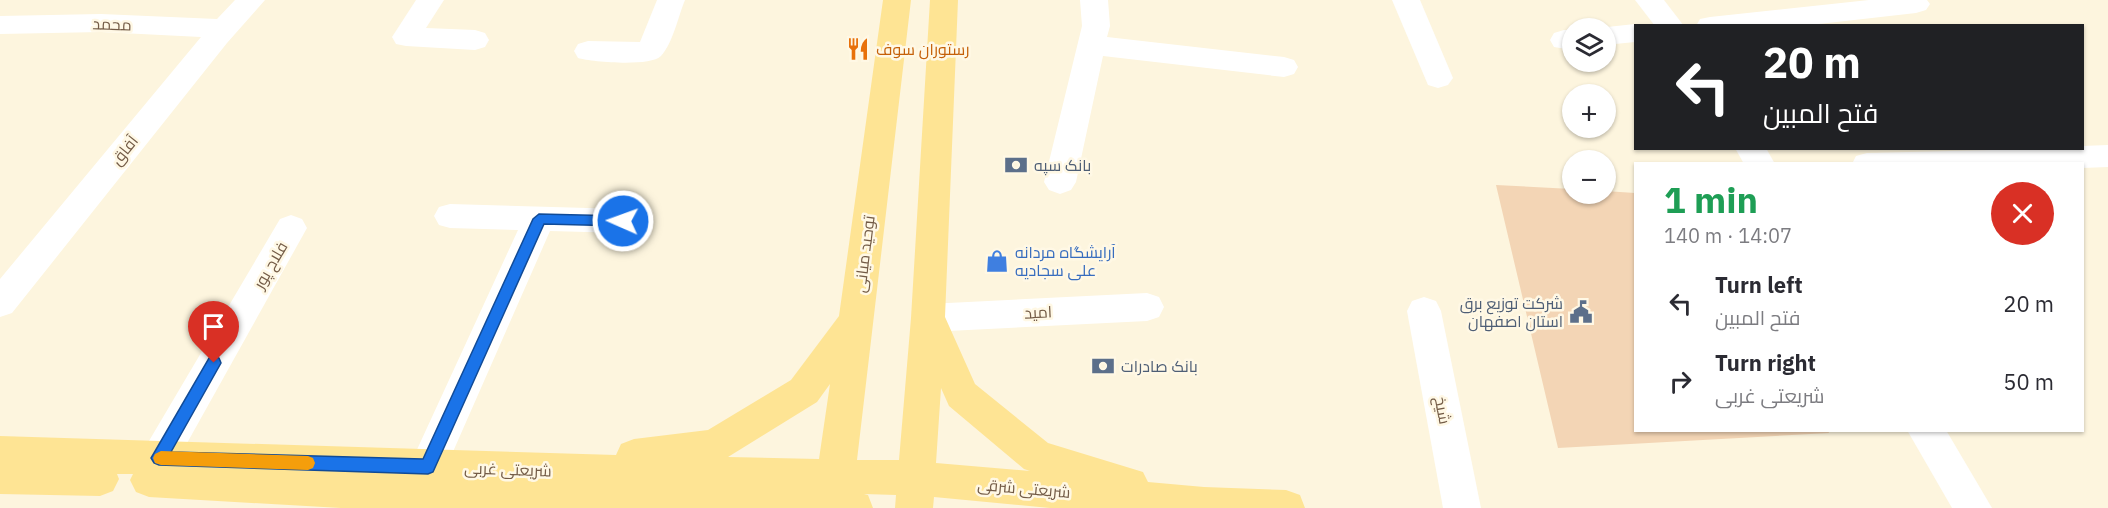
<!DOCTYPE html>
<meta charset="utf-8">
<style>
:root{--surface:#fff;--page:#f7f7f7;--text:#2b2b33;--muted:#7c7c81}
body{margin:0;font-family:"IBM Plex Sans",Cairo,sans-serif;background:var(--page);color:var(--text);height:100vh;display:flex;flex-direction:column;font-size:22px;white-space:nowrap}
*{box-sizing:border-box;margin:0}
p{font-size:20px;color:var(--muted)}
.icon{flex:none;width:33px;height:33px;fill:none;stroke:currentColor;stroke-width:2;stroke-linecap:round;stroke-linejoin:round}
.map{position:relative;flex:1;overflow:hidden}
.drawer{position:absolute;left:1634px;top:162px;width:450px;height:270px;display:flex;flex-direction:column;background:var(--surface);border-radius:0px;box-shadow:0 2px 4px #0004}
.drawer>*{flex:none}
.guide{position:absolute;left:1634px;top:24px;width:450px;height:126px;border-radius:0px;box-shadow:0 2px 4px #0004;background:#202124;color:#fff;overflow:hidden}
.buttons{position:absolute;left:1562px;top:18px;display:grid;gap:12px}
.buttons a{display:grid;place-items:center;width:54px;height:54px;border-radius:50%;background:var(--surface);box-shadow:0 2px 4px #0004;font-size:30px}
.pin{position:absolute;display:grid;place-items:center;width:51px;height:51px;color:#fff;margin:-62px -26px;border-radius:50% 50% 50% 0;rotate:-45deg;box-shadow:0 0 6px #0007}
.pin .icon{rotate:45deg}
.me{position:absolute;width:66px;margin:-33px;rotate:272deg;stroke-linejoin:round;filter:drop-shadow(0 0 4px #0008)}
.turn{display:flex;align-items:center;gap:21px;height:126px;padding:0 30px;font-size:27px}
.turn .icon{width:78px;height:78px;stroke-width:2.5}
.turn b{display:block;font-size:42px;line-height:51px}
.round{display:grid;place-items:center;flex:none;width:63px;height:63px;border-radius:32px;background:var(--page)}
.summary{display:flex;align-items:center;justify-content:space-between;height:102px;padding:0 30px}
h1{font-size:36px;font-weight:700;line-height:45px;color:#1e9e55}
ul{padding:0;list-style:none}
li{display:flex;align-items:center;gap:18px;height:78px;padding:0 30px}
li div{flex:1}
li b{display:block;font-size:22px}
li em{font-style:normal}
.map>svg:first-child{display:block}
.building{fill:#f3d5b5}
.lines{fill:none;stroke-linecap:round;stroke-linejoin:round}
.minor{fill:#fff;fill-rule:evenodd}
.major{fill:#fee494;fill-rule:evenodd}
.route{fill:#1a73e8;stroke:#114b97;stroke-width:1.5}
.slow{fill:#f59e0b}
.labels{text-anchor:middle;stroke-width:5;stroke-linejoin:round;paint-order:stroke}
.street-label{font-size:16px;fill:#735b46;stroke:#fff8e5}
.food-label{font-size:16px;fill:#c56008;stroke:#fff8e5;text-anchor:start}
.service-label{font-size:16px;fill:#4e5e75;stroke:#fff8e5;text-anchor:start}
.shop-label{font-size:16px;fill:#366cbe;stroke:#fff8e5;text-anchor:start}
</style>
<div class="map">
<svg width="2108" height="508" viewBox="0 0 2108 508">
<rect width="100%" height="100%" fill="#fdf5de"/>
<path class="building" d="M1496,185L1572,189V194H1605V191L1635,193V430H1828L1829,433L1558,448Z"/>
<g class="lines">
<g class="minor">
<path d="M235,0H265L227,43L12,313L0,317V279L201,37L101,32L0,34V16L101,14L217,19Z"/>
<path d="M416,0H444L426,28L475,30L485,33L489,40L485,47L475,50L406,46L396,44L392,37Z"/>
<path d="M657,0H685C678,17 673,43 661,56C650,67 592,62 578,58L574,51L578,44L588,41L640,42Z"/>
<path d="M1080,0H1108L1110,26L1107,37L1284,57L1294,60L1298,67L1294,74L1284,77L1103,56L1076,182L1071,190L1060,194L1049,190L1044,182L1082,26Z"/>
<path d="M1392,0H1420L1453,78L1448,85L1438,88L1428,85Z"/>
<path d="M1635,0H1664L1684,26H1655Z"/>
<path d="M1869,0H1927L1930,4L1926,10L1916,13L1801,26H1696L1700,19L1710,17Z"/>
<path d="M1635,24L1642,26H1635V42L1605,45V28H1598Z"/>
<path d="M1564,30H1572V50L1554,47L1550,40L1554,33Z"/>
<path d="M2108,145V167L2082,168V164H1852L1856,156L1867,153L2082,148V146Z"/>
<path d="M1735,148H1766L1775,164H1744Z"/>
<path d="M450,204L623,209L634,212L639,221L634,230L623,233L550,231L441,479L428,484L415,479L409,467L518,230L450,228L439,225L434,216L439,207Z"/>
<path d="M291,215L302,219L307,228L172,470L159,475L146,470L140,458L146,446L280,219Z"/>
<path d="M1147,293L1159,297L1164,307L1159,317L1147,321L928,332L916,328L911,318L916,308L928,304Z"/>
<path d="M1424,297L1436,301L1441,311L1481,508H1443L1407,311L1412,301Z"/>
<path d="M1907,430H1946L1992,508H1952Z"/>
</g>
<path class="major" d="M883,0H911L857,460H899L911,318L930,0H958L945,317L975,384L1048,443L1143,472L1148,482L1204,487L1286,490L1300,495L1305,508H1050L934,497L933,508H895L896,495L864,494L868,495L873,508H341L149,497L136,492L130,480L133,474H117L119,479L113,491L100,496L0,494V436L616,455L621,444L634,439L708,430L791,380L839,316ZM830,384L819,459L728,457L817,402ZM941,388L949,406L1024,469L1030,471L936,463Z"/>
</g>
<path class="route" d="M539,214L623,216L630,221L623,226L544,224L433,472L428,474L159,465L154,463L151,458L154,453L209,358L214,356L219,358L221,363L171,452L423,459L533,219Z"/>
<path class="slow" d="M161,451L308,456L313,458L315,463L313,468L308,470L161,465L155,463L153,458L155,454Z"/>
<defs>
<g id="restaurant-bare" transform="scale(1.8)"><path d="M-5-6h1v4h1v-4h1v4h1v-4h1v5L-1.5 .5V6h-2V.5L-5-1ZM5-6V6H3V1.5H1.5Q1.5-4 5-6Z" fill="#e8710a" stroke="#fff8e5" stroke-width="2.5" paint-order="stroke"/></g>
<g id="bank-bare" transform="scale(1.8)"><path d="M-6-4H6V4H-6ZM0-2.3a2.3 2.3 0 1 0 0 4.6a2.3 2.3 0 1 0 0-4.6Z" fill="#5c6f8a" stroke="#fff8e5" stroke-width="2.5" paint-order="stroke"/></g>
<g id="shop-bare" transform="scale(1.8)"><path d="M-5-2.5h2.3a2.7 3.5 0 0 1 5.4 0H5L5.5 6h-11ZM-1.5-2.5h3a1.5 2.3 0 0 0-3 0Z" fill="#3f7fe0" stroke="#fff8e5" stroke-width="2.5" paint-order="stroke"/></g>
<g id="civic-bare" transform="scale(1.8)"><path d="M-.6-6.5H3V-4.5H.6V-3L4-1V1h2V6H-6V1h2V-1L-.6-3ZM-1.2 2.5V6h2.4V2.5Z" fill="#5c6f8a" stroke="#fff8e5" stroke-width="2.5" paint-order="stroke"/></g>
</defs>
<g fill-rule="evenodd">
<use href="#restaurant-bare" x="858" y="49"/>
<use href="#bank-bare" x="1016" y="165"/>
<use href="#shop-bare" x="997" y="261"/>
<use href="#civic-bare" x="1581" y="312"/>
<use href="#bank-bare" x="1103" y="366"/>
</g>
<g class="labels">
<g class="street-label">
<text transform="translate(112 24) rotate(2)" y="6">محمد</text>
<text transform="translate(124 150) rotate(-51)" y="6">آفاق</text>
<text transform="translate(864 254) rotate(-83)" y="6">توحید میانی</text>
<text transform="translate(270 265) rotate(-60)" y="6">فلاح پور</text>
<text transform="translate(1038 312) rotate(-3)" y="6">امید</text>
<text transform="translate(1443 410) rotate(79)" y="6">شیخ</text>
<text transform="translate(508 469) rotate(2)" y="6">شریعتی غربی</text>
<text transform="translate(1024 488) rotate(5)" y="6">شریعتی شرقی</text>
</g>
<g class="food-label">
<text x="876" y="55">رستوران سوف</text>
</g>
<g class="service-label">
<text x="1034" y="171">بانک سپه</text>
<text x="1563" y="309" text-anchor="end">شرکت توزیع برق<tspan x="1563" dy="18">استان اصفهان</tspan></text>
<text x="1121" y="372">بانک صادرات</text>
</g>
<g class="shop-label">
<text x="1015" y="258">آرایشگاه مردانه<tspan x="1015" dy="18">علی سجادیه</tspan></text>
</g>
</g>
</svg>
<div class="buttons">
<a><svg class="icon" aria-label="layers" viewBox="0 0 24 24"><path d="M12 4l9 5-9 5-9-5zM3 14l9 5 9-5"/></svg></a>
<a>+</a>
<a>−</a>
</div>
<div class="pin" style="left:214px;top:363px;background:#d93025"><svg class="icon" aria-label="arrive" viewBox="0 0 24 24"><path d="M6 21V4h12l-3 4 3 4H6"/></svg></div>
<svg class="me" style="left:623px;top:221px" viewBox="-20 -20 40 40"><circle r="17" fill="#1a73e8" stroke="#fff" stroke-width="3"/><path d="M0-11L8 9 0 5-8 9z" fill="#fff"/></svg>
<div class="guide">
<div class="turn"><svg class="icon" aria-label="left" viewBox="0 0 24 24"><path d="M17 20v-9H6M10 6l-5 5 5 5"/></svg><div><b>20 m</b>فتح المبین</div></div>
</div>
<section class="drawer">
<div class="summary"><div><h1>1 min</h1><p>140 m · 14:07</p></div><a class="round" style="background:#d93025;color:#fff"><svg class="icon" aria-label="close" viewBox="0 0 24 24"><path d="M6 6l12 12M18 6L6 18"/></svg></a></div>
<ul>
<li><svg class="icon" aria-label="left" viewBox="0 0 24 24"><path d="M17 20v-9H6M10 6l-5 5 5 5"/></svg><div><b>Turn left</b><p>فتح المبین</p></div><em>20 m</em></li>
<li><svg class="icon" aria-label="right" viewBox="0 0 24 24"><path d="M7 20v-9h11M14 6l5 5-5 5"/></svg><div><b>Turn right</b><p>شریعتی غربی</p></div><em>50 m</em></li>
</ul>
</section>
</div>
